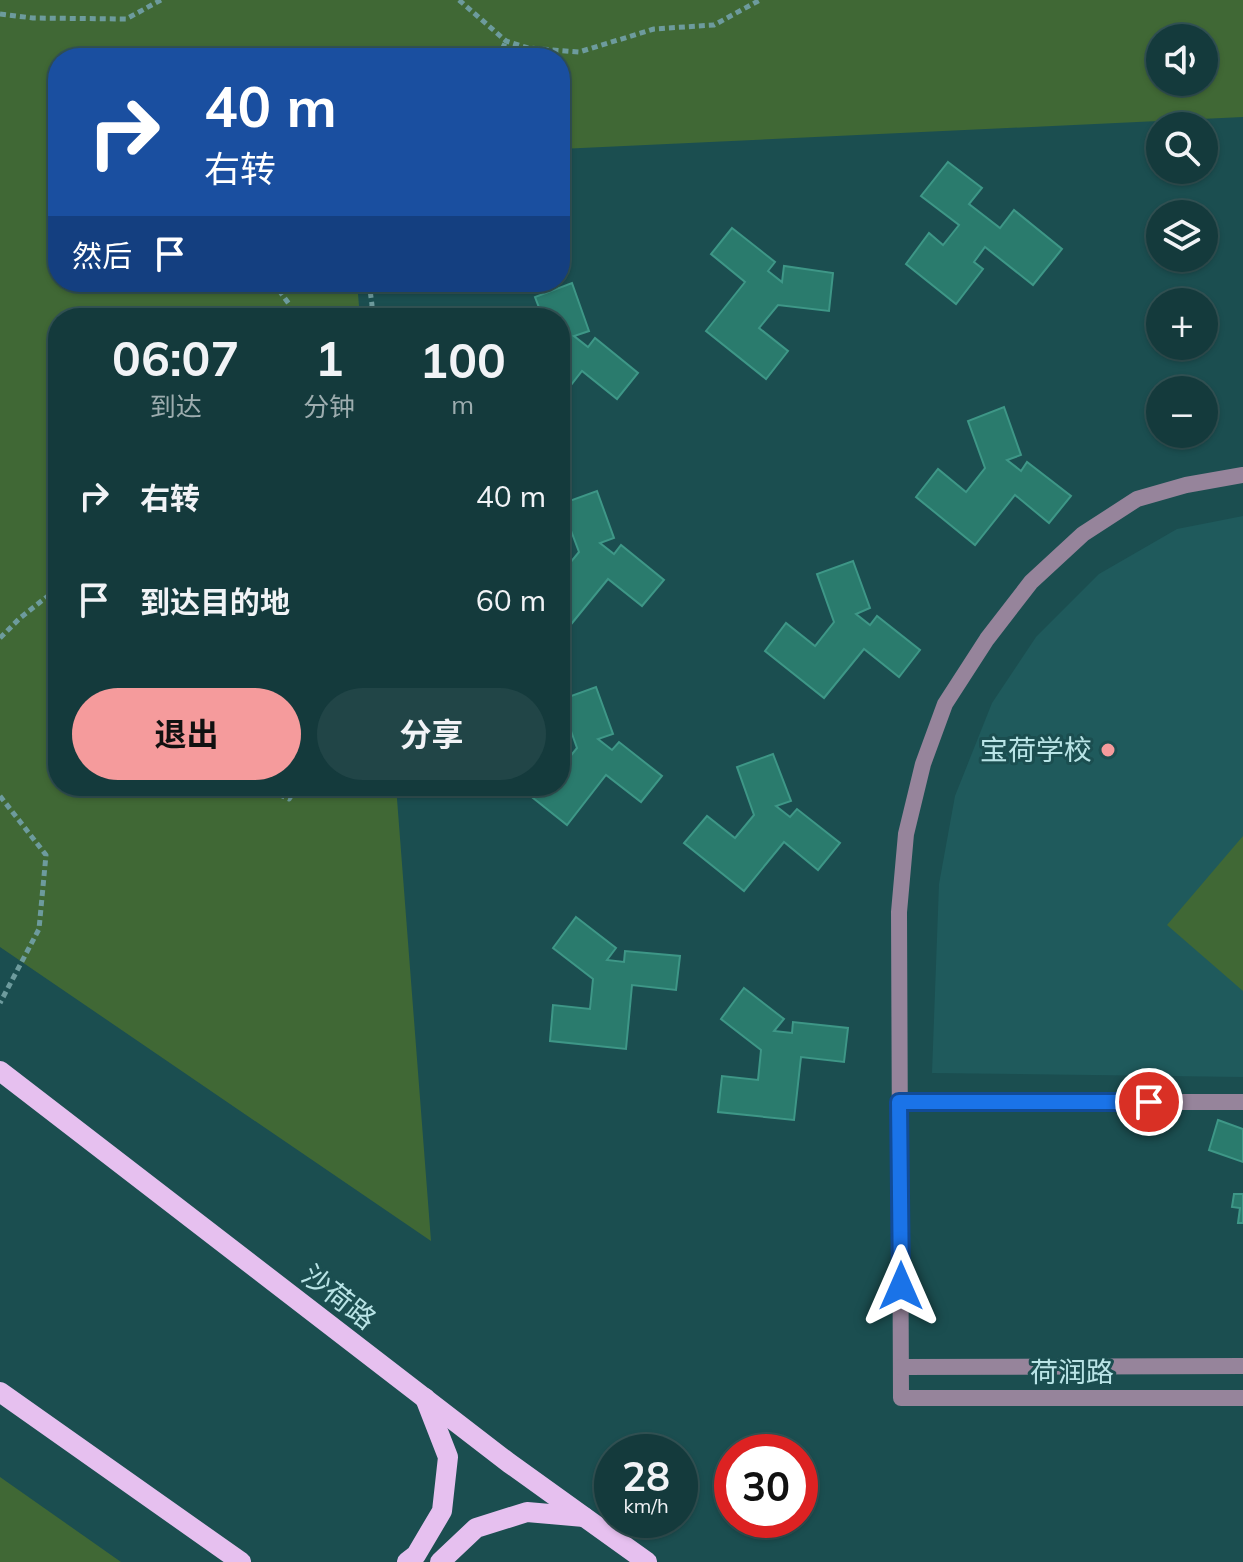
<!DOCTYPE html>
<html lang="zh">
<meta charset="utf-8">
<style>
:root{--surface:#143a3c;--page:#214547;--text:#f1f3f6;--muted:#9dadaf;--line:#335456;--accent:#f59b9c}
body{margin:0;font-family:Mulish,"Noto Sans SC",sans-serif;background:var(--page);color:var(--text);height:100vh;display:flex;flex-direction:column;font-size:30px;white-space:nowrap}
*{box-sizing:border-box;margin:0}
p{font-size:26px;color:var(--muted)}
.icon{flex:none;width:44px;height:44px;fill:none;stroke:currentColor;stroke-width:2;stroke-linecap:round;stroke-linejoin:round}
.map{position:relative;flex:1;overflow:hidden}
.side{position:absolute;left:48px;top:308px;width:522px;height:488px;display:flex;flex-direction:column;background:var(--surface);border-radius:32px;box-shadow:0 2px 6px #0004,0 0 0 2px var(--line)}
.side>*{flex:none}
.banner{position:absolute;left:48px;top:48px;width:522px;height:244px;border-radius:32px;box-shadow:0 2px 6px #0004,0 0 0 2px var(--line);background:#1a4fa0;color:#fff;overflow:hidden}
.controls{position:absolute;left:1146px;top:24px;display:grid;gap:16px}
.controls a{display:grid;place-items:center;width:72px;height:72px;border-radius:50%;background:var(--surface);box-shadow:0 2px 6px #0004,0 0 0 2px var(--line);font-size:40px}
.speed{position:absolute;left:594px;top:1434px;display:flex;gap:16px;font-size:40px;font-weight:700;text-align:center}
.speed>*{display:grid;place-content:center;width:104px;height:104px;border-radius:50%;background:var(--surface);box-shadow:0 2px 6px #0004,0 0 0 2px var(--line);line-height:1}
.speed small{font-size:20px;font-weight:400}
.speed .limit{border:12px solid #d22;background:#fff;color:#111}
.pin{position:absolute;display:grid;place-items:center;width:68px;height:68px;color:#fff;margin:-34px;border:4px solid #fff;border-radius:50%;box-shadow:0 2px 8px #0007}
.me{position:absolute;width:88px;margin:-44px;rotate:0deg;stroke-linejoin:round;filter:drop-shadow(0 0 6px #0008)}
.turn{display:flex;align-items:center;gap:28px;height:168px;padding:0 24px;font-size:36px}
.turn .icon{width:104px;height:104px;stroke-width:2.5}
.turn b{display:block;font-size:56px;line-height:68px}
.then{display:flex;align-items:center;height:76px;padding:0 24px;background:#0003;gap:16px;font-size:30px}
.eta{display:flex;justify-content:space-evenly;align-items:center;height:136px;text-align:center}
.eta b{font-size:48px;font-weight:700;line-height:56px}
.cta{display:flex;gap:16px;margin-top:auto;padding:16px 24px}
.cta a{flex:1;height:92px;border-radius:48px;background:var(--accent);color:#111;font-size:32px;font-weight:700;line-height:92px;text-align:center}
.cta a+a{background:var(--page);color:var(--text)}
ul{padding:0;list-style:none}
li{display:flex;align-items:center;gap:24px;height:104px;padding:0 24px}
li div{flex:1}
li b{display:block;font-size:30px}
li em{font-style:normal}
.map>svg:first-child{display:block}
.built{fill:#1f5a5c}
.green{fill:#406835;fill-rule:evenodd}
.building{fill:#2a7b6d;stroke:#3e9787;stroke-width:2}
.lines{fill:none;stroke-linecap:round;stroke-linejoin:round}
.path{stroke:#6d9b9d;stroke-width:5;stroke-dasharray:6 4;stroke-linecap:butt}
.minor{stroke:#96849b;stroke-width:16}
.primary{stroke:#e6c0ef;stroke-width:20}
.route-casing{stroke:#114b97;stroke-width:20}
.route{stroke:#1a73e8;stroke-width:14}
.poi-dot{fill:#f59b9c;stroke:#1b4e50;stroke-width:3}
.labels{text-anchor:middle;stroke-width:6;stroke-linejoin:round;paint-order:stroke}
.poi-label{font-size:28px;fill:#b9e4e6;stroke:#1b4e50;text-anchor:end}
.street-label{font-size:28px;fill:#b9e4e6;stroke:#1b4e50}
</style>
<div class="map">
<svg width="1243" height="1562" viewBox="0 0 1243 1562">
<rect width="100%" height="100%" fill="#1b4e50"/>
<path class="built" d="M1243,516V1077L932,1073L939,884L955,796L992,703L1036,637L1099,574L1177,529Z"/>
<g class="green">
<path d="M0,0H1243V117L560,149V58H58V282H357L360,318H58V786H396L431,1241L0,947ZM1160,38H1204V82H1160Z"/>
<path d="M1243,836V991L1167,925Z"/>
<path d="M0,1477L121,1562H0Z"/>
</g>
<g class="building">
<path d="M948,162L982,188L969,204L1000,228L1014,210L1062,249L1033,285L985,247L974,262L983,269L956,304L906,264L929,233L943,245L959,225L921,196Z"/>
<path d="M732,228L775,262L768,271L782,282L784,266L833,273L829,311L778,305L759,328L788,351L766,379L706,331L745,282L711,254Z"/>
<path d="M572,283L589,331L574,336L588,347L595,338L638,373L617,399L582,371L560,399V318H543L535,297Z"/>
<path d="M1004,407L1021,455L1007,460L1021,471L1027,462L1071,496L1049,523L1015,495L975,545L916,497L938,469L966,492L985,468L968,421Z"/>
<path d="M597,491L614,538L600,543L614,554L621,545L664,580L642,606L608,579L568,628L560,622V575L579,552L561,504Z"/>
<path d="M853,561L870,608L856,614L870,625L877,616L920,650L899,677L864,649L824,698L765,651L786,623L815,646L834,622L817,574Z"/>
<path d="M596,687L613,734L598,739L612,750L619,742L662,776L641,802L606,775L567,825L518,786H560V769L577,748L560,700Z"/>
<path d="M773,754L791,801L776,806L790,817L797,809L840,843L818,870L784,842L744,891L684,843L707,816L735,838L754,815L737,767Z"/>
<path d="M576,917L616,948L607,960L624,962L625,951L680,956L676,990L632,985L626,1049L550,1041L553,1005L590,1009L593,979L553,948Z"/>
<path d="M744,988L784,1019L774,1031L792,1033L793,1022L848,1028L844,1062L801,1057L794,1120L718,1112L722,1076L758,1080L761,1050L721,1019Z"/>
<path d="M1218,1120L1243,1129V1162L1209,1150Z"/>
<path d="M1234,1194H1243V1223H1238L1240,1208L1232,1207Z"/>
</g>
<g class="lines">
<g class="path">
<path d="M459,0L506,41L528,48L579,52L654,29L714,25L760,0"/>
<path d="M0,14L33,18L126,19L161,0"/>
<path d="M498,58L506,41"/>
<path d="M273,282L289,304L288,318"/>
<path d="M369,282L372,305L370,318"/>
<path d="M0,638L20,618L58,588"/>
<path d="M261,786L289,799L298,786"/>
<path d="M0,796L46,855L39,929L0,1003"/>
</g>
<g class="minor">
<path d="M1243,475L1186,485L1137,499L1083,534L1031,582L987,639L945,704L923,764L906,834L899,912L901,1398H1243"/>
<path d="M899,1102H1243"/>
<path d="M901,1367L1243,1366"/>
</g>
<g class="primary">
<path d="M0,1071L509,1463L647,1562"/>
<path d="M0,1392L241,1562"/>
<path d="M407,1562L416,1555L442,1511L448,1457L425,1398"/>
<path d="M440,1562L476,1528L527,1512L584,1517"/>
</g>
</g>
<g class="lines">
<g class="route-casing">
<path id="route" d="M901,1286L899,1102H1149"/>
</g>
<use href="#route" class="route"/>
</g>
<circle class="poi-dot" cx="1108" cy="750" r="8"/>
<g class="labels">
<g class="poi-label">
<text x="1092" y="760">宝荷学校</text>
</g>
<g class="street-label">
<text transform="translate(339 1297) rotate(38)" y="10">沙荷路</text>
<text x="1072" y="1382">荷润路</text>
</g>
</g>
</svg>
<div class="controls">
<a><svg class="icon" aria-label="sound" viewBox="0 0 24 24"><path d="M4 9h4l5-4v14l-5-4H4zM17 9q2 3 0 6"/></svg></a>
<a><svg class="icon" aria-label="search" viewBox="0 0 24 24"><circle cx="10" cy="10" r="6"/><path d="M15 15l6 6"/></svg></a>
<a><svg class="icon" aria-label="layers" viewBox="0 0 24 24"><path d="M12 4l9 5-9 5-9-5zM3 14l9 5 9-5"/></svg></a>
<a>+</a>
<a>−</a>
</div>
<div class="speed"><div>28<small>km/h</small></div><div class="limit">30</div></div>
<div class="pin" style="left:1149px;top:1102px;background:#d93025"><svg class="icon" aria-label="arrive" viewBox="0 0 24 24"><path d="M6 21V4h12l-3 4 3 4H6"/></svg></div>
<svg class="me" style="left:901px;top:1286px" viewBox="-20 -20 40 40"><path d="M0-17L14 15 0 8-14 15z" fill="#1a73e8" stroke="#fff" stroke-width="4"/></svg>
<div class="banner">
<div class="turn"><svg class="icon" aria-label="right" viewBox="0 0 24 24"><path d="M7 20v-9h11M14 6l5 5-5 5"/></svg><div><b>40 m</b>右转</div></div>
<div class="then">然后<svg class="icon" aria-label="arrive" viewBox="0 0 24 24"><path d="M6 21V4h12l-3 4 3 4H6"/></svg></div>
</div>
<section class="side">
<div class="eta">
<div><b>06:07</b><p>到达</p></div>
<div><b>1</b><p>分钟</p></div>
<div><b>100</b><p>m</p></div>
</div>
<ul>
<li><svg class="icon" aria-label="right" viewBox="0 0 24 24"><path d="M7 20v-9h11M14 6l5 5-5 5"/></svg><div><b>右转</b></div><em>40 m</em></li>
<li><svg class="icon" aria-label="arrive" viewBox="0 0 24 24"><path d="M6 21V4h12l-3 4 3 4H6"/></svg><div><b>到达目的地</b></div><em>60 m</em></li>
</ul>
<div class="cta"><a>退出</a><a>分享</a></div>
</section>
</div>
